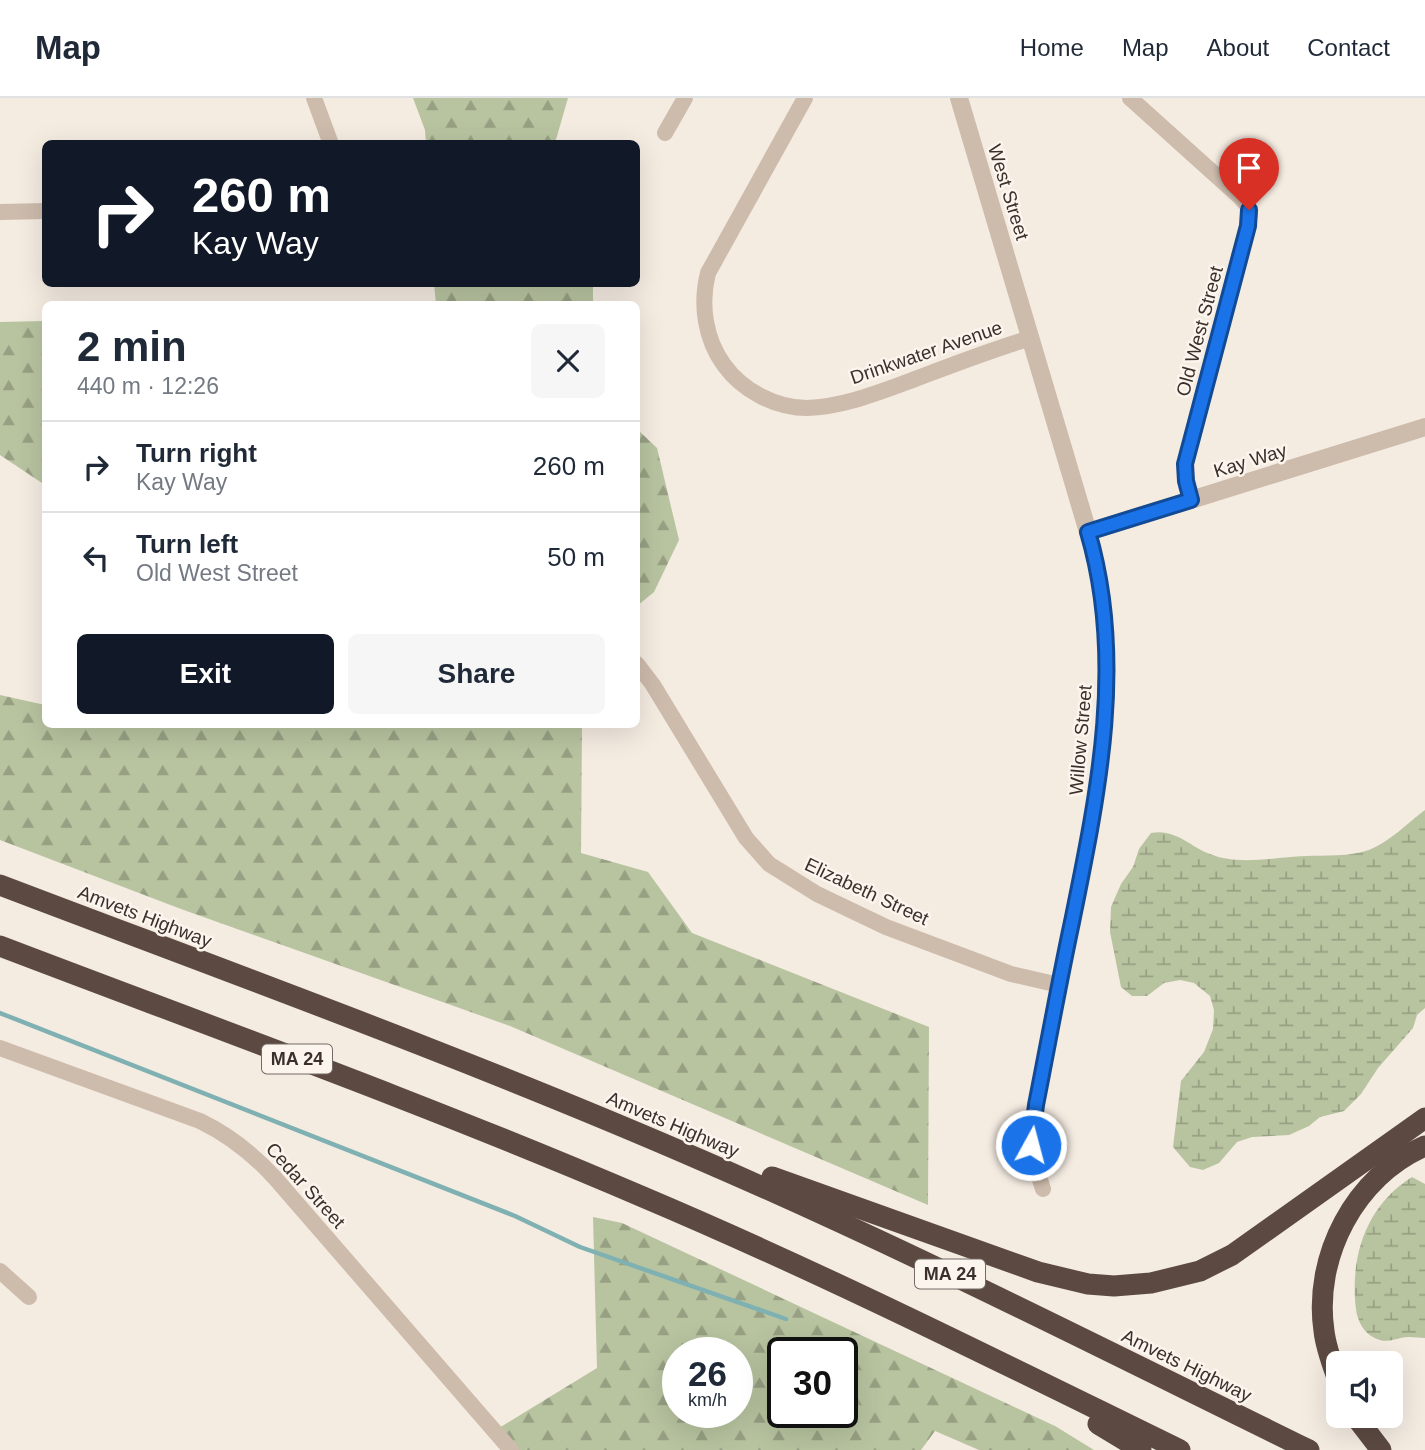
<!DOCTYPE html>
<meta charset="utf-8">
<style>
:root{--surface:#fff;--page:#f6f6f7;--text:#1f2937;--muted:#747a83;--line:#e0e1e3;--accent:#111827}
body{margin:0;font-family:Helvetica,sans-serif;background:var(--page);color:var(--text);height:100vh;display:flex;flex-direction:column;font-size:26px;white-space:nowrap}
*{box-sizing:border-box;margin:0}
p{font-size:23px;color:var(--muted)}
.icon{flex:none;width:38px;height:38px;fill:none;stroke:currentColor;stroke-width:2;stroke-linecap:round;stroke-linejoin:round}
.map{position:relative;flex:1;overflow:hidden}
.panel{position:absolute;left:42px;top:203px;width:598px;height:427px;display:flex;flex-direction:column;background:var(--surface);border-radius:10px;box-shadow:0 7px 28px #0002}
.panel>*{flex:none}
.guide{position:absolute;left:42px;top:42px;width:598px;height:147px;border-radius:10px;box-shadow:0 7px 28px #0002;background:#111827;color:#fff;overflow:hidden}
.tools{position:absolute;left:1326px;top:1253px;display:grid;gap:14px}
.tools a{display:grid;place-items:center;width:77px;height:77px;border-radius:10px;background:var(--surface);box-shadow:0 7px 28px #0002;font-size:35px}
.speed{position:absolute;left:662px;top:1239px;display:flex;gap:14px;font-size:35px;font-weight:700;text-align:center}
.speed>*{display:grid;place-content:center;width:91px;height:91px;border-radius:50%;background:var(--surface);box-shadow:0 7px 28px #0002;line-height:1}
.speed small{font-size:18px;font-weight:400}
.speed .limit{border:4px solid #111;border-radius:10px;background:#fff;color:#111}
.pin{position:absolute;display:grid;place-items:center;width:60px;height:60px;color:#fff;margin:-72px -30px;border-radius:50% 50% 50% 0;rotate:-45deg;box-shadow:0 0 7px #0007}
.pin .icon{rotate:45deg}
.me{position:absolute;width:77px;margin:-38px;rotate:7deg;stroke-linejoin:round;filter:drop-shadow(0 0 5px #0008)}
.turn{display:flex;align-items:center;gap:24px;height:147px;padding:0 35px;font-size:32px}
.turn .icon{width:91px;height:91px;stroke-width:2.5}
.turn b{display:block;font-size:49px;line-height:60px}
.round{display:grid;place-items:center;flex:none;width:74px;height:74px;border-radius:10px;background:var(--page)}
.overview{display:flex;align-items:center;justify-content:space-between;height:119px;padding:0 35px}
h1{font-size:42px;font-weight:800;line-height:52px}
.action{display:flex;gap:14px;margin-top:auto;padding:14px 35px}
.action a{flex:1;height:80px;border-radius:10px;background:var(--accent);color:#fff;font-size:28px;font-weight:800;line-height:80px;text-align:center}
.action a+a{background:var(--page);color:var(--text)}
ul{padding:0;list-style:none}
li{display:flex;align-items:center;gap:21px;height:91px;padding:0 35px;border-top:2px solid var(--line)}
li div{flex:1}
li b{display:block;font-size:26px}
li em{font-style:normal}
header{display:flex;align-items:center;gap:42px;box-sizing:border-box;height:98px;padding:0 35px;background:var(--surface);border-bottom:2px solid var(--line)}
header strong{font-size:33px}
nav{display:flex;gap:38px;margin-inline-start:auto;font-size:24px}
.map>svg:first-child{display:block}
.forest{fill:url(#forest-firs);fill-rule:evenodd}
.wetland{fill:url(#wetland-marsh)}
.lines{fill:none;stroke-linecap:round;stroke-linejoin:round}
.stream{stroke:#7fb0b2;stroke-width:4.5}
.minor{stroke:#cdbbac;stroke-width:16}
.tertiary{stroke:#cdbbac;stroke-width:18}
.motorway{stroke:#5c4a42;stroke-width:21}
.route-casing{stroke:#114b97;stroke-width:18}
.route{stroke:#1a73e8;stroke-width:12}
.labels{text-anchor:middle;stroke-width:5;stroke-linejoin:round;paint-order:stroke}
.shield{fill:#fbf5ee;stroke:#756b66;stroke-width:2}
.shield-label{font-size:18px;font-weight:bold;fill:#3b302b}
.street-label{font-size:19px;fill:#3b302b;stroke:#fbf5ee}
</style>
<header>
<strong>Map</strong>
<nav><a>Home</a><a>Map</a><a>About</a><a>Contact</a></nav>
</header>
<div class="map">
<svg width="1425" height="1352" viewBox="0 0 1425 1352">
<defs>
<pattern id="forest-firs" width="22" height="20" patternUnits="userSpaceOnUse" patternTransform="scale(1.75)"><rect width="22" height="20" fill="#b8c4a0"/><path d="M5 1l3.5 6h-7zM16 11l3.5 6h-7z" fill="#97a083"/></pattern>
<pattern id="wetland-marsh" width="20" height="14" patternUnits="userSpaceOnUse" patternTransform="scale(1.75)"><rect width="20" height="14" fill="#b8c4a0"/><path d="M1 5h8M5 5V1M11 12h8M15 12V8" fill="none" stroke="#97a083"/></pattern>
</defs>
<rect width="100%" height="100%" fill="#f4ebe1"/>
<g class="forest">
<path d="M413,0H568L555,45L426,46L425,32Z"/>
<path d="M434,186H593V206H436Z"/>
<path d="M45,223H46L45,387L0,357V224Z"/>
<path d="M637,331L657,350L679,442L654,494L637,508Z"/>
<path d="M0,597L45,607L46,626L582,627L581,755L648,774L692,835L929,929L928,1107L510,928L181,811L0,742Z"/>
<path d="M593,1119L622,1125L1055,1328L1094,1352H979L935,1333L921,1352H511L494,1333L597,1270ZM677,1255H737V1314H677ZM782,1255H842V1314H782Z"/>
</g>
<g class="wetland">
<path d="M1425,712V910L1417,917L1413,930L1378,970L1361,996L1344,1013L1320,1019L1309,1028L1289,1037L1252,1039L1237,1044L1219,1065L1203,1072L1190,1069L1173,1049L1181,983L1204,954L1213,931L1214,912L1210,898L1194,885L1180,882L1164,885L1147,898H1132L1121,889L1110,834L1111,809L1121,786L1133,769L1139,751L1151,735C1175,730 1189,748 1210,756C1238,768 1275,759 1305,758C1326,757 1348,759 1369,752C1389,744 1408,725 1425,712Z"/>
<path d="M1412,1079L1425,1086V1240C1420,1240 1414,1239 1409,1239C1397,1239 1389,1246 1377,1241C1360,1234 1356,1218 1355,1201C1352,1152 1369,1106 1412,1079Z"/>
</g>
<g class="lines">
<path class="stream" d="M0,915L515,1118L580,1149L786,1221"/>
<g class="minor">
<path d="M314,0L331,46"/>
<path d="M805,0L708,175C700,206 705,241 724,267C742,292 775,310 807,310C842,309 877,295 910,283C950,268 990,252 1031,240"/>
<path d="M1130,0L1240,99L1247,107L1250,116L1185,366L1186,383L1190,402"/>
<path d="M665,35L685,0"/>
<path d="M0,114L46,113"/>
<path d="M637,566L653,587L746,740L769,766L817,796L886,829L1011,876L1059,887"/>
<path d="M0,950L200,1023C229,1037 253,1056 275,1080L511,1352"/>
<path d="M1043,1091L1032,1057V1036C1043,959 1060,883 1075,806C1101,680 1124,561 1088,434"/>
<path d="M0,1173L29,1199"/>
</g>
<path class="tertiary" d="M959,0L1088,434L1425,329"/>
<g class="motorway">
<path d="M0,787C234,876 471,962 701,1062C907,1151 1107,1253 1309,1352"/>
<path d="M0,848C215,930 431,1008 643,1099C825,1176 1002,1265 1180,1352"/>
<path d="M772,1079L1038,1174L1088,1186L1114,1188L1151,1185L1200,1173L1232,1157L1425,1020"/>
<path d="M1339,1285C1333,1268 1326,1251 1324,1233C1313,1159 1355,1078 1425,1048"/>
<path d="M1355,1318L1381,1352"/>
<path d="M1098,1326L1141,1352"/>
</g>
</g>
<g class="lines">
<g class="route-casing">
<path id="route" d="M1031,1047L1036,1007C1048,946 1059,885 1072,824C1098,696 1126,563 1088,434L1191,402L1186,383L1185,366L1248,128L1249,112"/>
</g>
<use href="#route" class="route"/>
</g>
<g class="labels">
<g class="shield">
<rect x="262" y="946.5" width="70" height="29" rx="5"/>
<rect x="915" y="1161.5" width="70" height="29" rx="5"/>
</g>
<g class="shield-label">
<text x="297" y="967">MA 24</text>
<text x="950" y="1182">MA 24</text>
</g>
<g class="street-label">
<text transform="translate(1009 94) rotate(73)" y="7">West Street</text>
<text transform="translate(1199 233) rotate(-75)" y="7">Old West Street</text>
<text transform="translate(926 254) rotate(-19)" y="7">Drinkwater Avenue</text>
<text transform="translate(1250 362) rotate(-17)" y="7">Kay Way</text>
<text transform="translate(1080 642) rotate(-85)" y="7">Willow Street</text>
<text transform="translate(867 793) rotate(25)" y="7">Elizabeth Street</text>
<text transform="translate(145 818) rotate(21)" y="7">Amvets Highway</text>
<text transform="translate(673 1026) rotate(23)" y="7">Amvets Highway</text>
<text transform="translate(306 1087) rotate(48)" y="7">Cedar Street</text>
<text transform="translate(1187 1267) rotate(26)" y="7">Amvets Highway</text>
</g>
</g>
</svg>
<div class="tools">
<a><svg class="icon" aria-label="sound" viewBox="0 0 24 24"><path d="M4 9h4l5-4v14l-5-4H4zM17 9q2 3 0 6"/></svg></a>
</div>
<div class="speed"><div>26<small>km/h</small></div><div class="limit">30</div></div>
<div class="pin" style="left:1249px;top:112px;background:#d93025"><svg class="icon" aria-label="arrive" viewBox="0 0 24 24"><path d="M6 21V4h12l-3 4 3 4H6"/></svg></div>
<svg class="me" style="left:1031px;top:1047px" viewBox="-20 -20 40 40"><circle r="17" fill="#1a73e8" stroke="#fff" stroke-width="3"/><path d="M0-11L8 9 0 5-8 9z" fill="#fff"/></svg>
<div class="guide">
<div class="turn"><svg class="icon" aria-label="right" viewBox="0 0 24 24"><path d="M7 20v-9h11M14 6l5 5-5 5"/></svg><div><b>260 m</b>Kay Way</div></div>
</div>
<section class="panel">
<div class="overview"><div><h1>2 min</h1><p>440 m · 12:26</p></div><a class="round"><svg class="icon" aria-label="close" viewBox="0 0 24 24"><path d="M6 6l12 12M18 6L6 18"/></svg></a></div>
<ul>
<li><svg class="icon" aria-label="right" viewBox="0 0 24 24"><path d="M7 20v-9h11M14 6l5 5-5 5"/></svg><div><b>Turn right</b><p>Kay Way</p></div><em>260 m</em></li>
<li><svg class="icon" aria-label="left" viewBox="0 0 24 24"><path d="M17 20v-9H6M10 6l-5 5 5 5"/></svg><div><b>Turn left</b><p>Old West Street</p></div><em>50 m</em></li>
</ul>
<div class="action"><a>Exit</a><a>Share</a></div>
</section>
</div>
